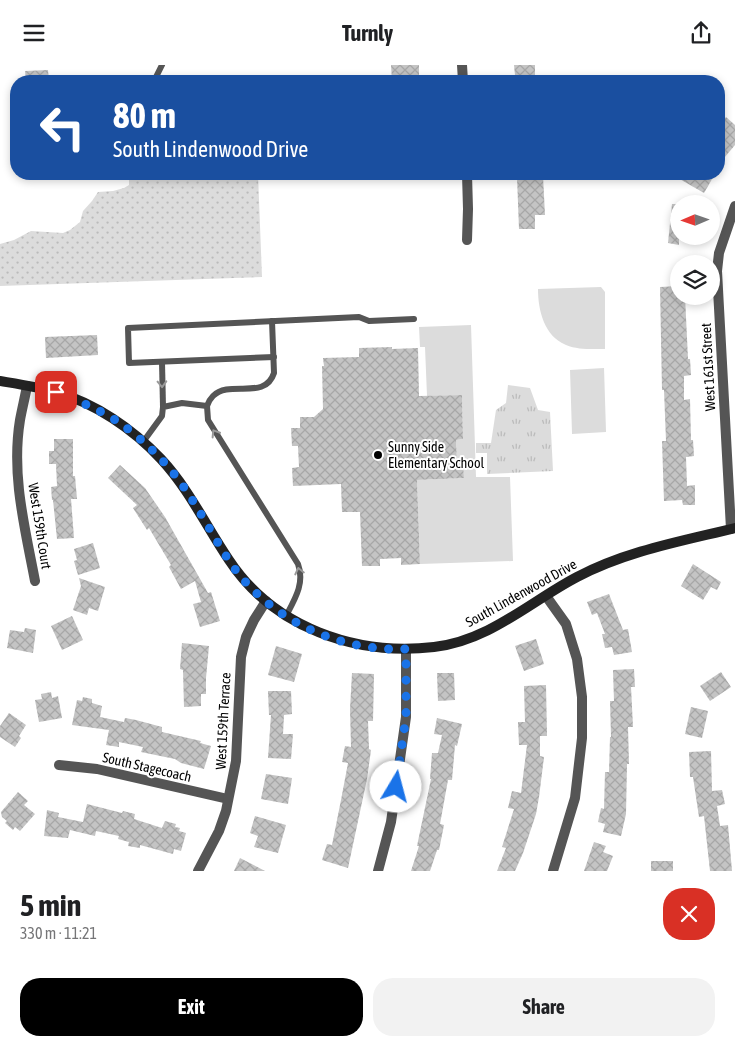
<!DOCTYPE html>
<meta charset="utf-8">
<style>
:root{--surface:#fff;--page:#f2f2f2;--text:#202124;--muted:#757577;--accent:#000}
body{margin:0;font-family:"Asap Condensed",sans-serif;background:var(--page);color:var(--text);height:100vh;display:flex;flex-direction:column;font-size:19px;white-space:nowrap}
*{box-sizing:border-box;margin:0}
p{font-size:16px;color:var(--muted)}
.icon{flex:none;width:28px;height:28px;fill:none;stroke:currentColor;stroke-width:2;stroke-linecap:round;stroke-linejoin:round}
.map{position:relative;height:806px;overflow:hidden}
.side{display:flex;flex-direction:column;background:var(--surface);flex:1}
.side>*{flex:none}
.hud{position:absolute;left:10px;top:10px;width:715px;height:105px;border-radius:20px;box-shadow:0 2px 8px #0003;background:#1a4fa0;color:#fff;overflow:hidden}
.needle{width:32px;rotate:268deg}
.fabs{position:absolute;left:670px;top:130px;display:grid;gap:10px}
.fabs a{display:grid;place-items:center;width:50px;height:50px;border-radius:50%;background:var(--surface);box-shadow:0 2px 8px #0003;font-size:25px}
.pin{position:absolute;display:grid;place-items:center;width:42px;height:42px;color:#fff;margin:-21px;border-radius:10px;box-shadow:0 2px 8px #0006}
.me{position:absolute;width:55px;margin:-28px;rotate:8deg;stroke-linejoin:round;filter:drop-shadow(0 0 4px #0008)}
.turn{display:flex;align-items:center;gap:18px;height:105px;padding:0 20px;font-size:22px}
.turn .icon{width:65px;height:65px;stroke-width:2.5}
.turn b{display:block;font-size:35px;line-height:42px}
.round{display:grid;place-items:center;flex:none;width:52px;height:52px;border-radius:20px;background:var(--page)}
.head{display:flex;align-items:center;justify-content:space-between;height:85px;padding:0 20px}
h1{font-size:30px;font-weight:700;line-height:38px}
.cta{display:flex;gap:10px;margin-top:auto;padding:10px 20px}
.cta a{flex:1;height:58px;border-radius:20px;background:var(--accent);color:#fff;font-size:20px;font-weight:700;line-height:58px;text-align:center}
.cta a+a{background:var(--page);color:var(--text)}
header{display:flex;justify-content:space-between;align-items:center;height:65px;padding:0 20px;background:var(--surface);font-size:22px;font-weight:700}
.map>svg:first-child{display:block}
.grass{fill:url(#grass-dots)}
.park{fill:url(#park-tufts)}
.pitch{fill:#dcdcdc}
.building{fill:url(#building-cross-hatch)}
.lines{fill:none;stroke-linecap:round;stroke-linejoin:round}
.lane{stroke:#555;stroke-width:6}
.street{stroke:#555;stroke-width:10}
.secondary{stroke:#222;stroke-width:10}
.oneway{stroke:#999}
.route{stroke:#1a73e8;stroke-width:9;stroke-dasharray:0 16.2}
.poi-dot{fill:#000;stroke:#fff;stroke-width:2}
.labels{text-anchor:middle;stroke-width:4;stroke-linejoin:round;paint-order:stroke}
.street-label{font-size:14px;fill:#000;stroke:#fff}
.poi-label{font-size:14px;fill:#000;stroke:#fff;text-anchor:start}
</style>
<header><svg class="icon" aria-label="menu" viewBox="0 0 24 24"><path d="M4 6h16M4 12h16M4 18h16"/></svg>Turnly<svg class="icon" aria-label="share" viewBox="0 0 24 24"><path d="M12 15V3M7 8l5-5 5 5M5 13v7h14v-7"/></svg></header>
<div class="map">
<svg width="735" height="806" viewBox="0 0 735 806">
<defs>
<pattern id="grass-dots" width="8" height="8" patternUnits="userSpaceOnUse" patternTransform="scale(1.25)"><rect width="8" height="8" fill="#dcdcdc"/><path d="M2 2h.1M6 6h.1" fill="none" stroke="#bbb" stroke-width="1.8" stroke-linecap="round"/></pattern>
<pattern id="park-tufts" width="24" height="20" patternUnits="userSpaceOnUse" patternTransform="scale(1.25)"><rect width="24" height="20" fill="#dcdcdc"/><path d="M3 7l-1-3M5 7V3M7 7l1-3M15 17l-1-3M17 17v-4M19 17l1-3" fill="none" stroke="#bbb"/></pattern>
<pattern id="building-cross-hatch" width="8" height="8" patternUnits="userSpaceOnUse" patternTransform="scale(1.25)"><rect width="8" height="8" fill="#c4c4c4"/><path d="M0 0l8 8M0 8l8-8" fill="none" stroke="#a7a7a7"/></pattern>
</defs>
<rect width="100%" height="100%" fill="#fff"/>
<path class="grass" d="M129,109H258L262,212L0,221V179L14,175L31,166L63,168L70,165L80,157L83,146L92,136L98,127L113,126L124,123L129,120Z"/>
<path class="park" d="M508,320L530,323L538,345L550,347L553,406L487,409V388H476V378H491L496,345L506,338Z"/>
<g class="pitch">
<path d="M601,222L605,227V284C592,284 578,285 566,280C544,271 538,245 538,224Z"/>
<path d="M471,260L476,412H510L513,496L420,499L417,415L464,413L463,395H457L456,375L463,374L462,330L427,331L425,282H420L419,262Z"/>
<path d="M604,303L606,367L572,369L570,305Z"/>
</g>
<g class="building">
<path d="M391,0H419V16H392Z"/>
<path d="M514,0H535V10H515Z"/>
<path d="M48,5L49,16H26L25,6Z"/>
<path d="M726,52L735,60V80L719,99V60Z"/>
<path d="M671,109H715L704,128Z"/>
<path d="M543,111L545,150H535V164H519L517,112Z"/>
<path d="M672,139H679V180L668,178Z"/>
<path d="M679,221V231H685L688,294H690L691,310L684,311V335L690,334L691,375H693L694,391L686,392L687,421L695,420V440H683L682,435L664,436L662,376H666L664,325H662L660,222Z"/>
<path d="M97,270L98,290L46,293L45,272Z"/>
<path d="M392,282V284L418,283L419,331L462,330L463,374L456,375L457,395H463L464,413L417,415L420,499L401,500V493L380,494V501H362L360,447H342L341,419L293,421L292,403L299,402L298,381H292L291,363H300V352H314L323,344L322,301H324L323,293L359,292V283Z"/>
<path d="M54,374H73V411H75L77,434H71L74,473L57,474L53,435H52L51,422L57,421L56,399H49V386H54Z"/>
<path d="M120,400L145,423L165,452L208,528L211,527L220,556L200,562L193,539L201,537L195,516L181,524L169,502L171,500L149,463L147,465L133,443L137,440L108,413Z"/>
<path d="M93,478L100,503L78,510L74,496L77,495L74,484Z"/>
<path d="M693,499L721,517L717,525L711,522L703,535L681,521Z"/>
<path d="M79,513L105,522L98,546L89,543L87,550L73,545L81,521Z"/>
<path d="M609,529L623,565L628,564L632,587L614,590L612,582L605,583L602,569H605L597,548L592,550L587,537Z"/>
<path d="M72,551L83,575L62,585L51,561Z"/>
<path d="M25,563L36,565L33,588L7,583L10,565L24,567Z"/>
<path d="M536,574L544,599L524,606L515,581Z"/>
<path d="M182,578L209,581L206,613V629H201V641L184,642L183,605L180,604Z"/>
<path d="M276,581L302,589L294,617L268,610Z"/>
<path d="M634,604L635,622H631L633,662H628L629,699H627L626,749L621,771L603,767L605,759L598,757L601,743L604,744L605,707H609L610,672H611L610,636H614L613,605Z"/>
<path d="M721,607L731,622L710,636L700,621Z"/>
<path d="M352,608L374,609L373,656H368L369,684L371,685L367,714L348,803L322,795L327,779L332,780L341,735L348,698L342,697L345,681L351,682L350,644Z"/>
<path d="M437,608H454L455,635L438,636Z"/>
<path d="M546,620L547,671H540V691L544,692L539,732L536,749L523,788L515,806H497L506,783L502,782L514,744L508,743L512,726L521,728L527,680H519L518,657H525L524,621Z"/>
<path d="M268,626H291L292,649L284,650L283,669H293L291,694L268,693L271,650H269Z"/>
<path d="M51,627L52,633L58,631L62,653L39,657L35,635L42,634L41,629Z"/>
<path d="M83,632L92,634V638L102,641L100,652L124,657L125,653L136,655L162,662V667L201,676L200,678L211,681L204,704L181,698L175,694L141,687L143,682L119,677V682L106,680L109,665L72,660L77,635L82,636Z"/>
<path d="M691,642L708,646L702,673L685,669Z"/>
<path d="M9,648L26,660L19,671L21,673L15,682L0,672V661Z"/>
<path d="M437,653L462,659L457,681L455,680L452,715H448L440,759L444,760L439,785H437L430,806H411L419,781H417L431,714H430L432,688H438L442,670L434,669Z"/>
<path d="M711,686L712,726L722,725L725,739L717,741L720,761L728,760L732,806H710L704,751L699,752L693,712H690L689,687Z"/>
<path d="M266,709L292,713L288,739L261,734Z"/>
<path d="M18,727L28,736L24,740L35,749L20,766L15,762L13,765L5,758L7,756L2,752L1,747Z"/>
<path d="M87,739L122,748L123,746L135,749L134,754L162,763L165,756L176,759L175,762L180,763L179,766L186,768L181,786L174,784L173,789L140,780V783L128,781L129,777L118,774L119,771L96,766L95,771L70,765L68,773L44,771L47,745L59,748L58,752L83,757Z"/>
<path d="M255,751L286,760L278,788L254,782L258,771L250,768Z"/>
<path d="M594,777L606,781L603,787L613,791L607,806H584Z"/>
<path d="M240,793L265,806H234Z"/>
<rect x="651" y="796" width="22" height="10"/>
</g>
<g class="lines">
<g class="lane">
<path d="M154,16L162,0"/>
<path d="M274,292L129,298L128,263L359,252L369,256L414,254"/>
<path d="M162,297L163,342"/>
<path d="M207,341C208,338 210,334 213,331C230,314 265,336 274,308L272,256"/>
<path d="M143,377L162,351L163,342L182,338L207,341L208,355L298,499C305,518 295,534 286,551"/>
</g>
<g class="street">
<path d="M462,0L463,16"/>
<path d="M467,109L468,144L467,175"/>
<path d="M27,321C25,332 22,344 20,355C11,410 25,463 35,516"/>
<path d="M731,464L717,206L719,188L735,141"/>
<path d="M546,531L566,559L577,594L582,632V673L575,733L553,806"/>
<path d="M59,700L97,704L228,734"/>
<path d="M198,806L219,766L226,746L236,696L241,592L246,572L254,555L266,536"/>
<path d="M378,806L391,757L406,652V584"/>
</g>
<path class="secondary" d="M0,316C18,319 38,322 56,327C95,338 133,364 161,394C189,424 206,461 229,495C274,563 356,591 434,582C489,576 531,536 577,512C626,486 682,476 735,463"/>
</g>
<defs><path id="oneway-chevron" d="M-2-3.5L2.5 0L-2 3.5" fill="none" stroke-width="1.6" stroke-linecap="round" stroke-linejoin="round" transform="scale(1.25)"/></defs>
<g class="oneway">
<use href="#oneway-chevron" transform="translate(162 319) rotate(88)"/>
<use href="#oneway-chevron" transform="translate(215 368) rotate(-122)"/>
<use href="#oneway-chevron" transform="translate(299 506) rotate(-103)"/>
</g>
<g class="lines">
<path class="route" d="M56,327C73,334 89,340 105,349C123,358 147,379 161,394C189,423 206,460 228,494C266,553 337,587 406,584V652L396,722"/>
</g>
<circle class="poi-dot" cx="378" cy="390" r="5"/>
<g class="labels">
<g class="street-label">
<text transform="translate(708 302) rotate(-93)" y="5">West 161st Street</text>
<text transform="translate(40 461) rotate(81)" y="5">West 159th Court</text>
<text transform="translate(521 528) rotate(-29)" y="5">South Lindenwood Drive</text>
<text transform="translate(223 656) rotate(-87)" y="5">West 159th Terrace</text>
<text transform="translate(147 702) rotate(13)" y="5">South Stagecoach</text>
</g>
<g class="poi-label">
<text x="388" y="387">Sunny Side<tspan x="388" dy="16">Elementary School</tspan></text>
</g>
</g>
</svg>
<div class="fabs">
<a><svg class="needle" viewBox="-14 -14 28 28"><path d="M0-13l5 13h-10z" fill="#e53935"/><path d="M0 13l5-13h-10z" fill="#757577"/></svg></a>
<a><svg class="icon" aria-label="layers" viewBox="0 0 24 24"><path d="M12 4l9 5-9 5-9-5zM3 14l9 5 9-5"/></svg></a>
</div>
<div class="pin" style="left:56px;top:327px;background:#d93025"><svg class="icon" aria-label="arrive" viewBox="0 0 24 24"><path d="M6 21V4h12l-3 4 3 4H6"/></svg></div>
<svg class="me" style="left:396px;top:722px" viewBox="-20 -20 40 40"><circle r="19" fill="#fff"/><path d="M0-13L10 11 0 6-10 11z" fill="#1a73e8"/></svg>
<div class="hud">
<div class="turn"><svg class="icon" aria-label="left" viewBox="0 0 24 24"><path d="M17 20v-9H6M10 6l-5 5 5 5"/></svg><div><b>80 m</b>South Lindenwood Drive</div></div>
</div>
</div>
<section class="side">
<div class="head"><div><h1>5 min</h1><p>330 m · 11:21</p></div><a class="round" style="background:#d93025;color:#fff"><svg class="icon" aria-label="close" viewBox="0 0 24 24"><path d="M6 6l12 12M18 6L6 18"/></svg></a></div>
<div class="cta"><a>Exit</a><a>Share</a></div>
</section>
